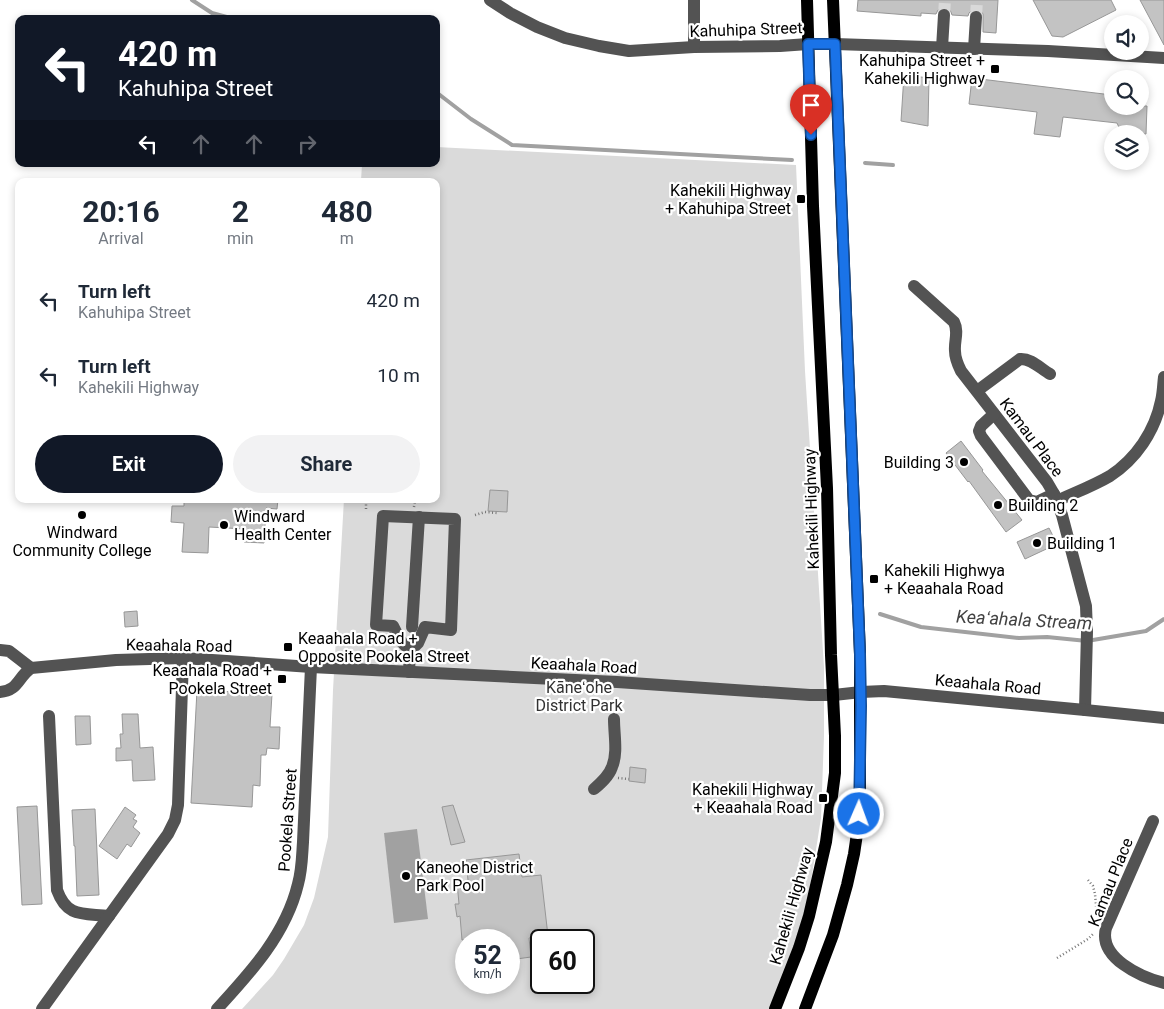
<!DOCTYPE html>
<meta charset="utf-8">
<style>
:root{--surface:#fff;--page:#f2f2f3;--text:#1f2937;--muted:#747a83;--accent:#111827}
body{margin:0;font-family:Roboto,sans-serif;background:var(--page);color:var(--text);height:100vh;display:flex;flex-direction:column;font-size:19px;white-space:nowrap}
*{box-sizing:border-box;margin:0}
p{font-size:16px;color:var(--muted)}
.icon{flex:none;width:28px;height:28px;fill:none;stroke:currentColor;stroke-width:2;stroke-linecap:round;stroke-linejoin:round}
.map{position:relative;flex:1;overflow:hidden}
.drawer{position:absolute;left:15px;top:178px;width:425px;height:325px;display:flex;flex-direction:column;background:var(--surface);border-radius:10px;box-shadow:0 2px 8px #0003}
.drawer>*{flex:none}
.top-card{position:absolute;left:15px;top:15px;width:425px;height:152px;border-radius:10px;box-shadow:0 2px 8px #0003;background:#111827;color:#fff;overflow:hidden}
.controls{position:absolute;left:1104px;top:15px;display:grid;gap:10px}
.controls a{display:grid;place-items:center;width:45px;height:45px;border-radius:50%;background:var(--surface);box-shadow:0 2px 8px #0003;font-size:25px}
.speed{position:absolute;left:455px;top:929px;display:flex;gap:10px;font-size:25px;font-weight:700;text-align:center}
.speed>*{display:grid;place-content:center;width:65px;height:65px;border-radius:50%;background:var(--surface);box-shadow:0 2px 8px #0003;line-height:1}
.speed small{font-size:12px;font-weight:400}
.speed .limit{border:2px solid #111;border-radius:8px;background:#fff;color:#111}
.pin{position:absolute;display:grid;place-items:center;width:42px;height:42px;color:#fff;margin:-51px -21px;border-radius:50% 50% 50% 0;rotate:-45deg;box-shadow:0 0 5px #0007}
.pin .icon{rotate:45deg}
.me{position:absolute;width:55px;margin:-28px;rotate:2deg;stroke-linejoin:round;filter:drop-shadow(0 0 4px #0008)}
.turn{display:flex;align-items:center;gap:18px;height:105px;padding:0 20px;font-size:22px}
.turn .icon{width:65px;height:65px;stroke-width:2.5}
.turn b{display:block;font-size:35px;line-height:42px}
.lanes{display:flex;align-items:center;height:48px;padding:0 20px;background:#0003;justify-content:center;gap:25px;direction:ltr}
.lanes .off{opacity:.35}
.eta{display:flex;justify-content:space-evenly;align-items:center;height:85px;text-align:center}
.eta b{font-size:30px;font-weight:700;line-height:35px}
.cta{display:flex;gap:10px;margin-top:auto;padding:10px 20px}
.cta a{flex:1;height:58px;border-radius:30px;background:var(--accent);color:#fff;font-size:20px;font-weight:700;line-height:58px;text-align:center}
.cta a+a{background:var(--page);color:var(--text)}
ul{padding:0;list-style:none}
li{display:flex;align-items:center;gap:15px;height:75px;padding:0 20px}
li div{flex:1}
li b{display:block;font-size:19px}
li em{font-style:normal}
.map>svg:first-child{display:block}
.green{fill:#dadada;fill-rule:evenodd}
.water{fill:#a1a1a1}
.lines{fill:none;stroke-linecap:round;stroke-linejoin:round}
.stream{stroke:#a1a1a1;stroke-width:4}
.building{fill:#c3c3c3;stroke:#979797}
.minor-tunnel{stroke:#d9d9d9;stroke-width:12;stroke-dasharray:12 6;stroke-linecap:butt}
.path{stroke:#757575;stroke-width:2.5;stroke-dasharray:1 2.5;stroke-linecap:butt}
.minor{stroke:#535353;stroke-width:12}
.major{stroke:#000;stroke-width:12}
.route-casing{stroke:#114b97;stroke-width:12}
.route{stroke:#1a73e8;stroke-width:9}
.poi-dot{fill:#000;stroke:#fff;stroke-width:2}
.labels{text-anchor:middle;stroke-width:4.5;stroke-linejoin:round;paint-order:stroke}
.street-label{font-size:16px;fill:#000;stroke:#fff}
.poi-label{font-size:16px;fill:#000;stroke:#fff;text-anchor:start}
.park-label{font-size:16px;fill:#313131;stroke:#fff}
.water-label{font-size:18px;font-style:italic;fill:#424242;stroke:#fff}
</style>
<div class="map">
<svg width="1164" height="1009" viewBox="0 0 1164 1009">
<rect width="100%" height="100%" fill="#fff"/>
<path class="green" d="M436,147L796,165L805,371L824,667V736L821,818L807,906L790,961L770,1009H242L273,975L284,959L304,925L314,898L328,837L333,690L344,499H436V181H361L362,164H436ZM466,940H509V982H466ZM541,940H584V982H541Z"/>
<path class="water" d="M417,829L428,919L394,923L384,833Z"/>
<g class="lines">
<g class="stream">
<path d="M192,0L212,13L234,19"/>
<path d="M436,92L471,119L512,145L792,160"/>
<path d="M865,163L893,165"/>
<path d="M880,614L921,627L1019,638L1047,637L1087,641L1146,631L1164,619"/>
</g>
</g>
<g class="building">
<path d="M858,0H998L996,33L983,32V14L981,11L977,9L972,10L969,13L968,16L952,15L951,12L949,9L944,7L938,10L936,14L921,13V16L857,11Z"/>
<path d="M1033,0H1111L1116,10L1063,37L1052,36Z"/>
<path d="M1140,0H1164V45Z"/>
<path d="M904,75L929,78L928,126L901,121Z"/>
<path d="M972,78L1112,95V106H1147L1146,134H1122L1117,123L1063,117L1060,137L1034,134L1037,112L969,104Z"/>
<path d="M961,441L983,470L982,471L1022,520L1006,532L969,481L968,482L946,453Z"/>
<path d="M490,490L508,491L507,512L488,511Z"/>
<path d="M184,499H278L277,509L266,508L264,543L244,542L245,529L209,527L208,553L182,552L184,523L171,522L172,506H184Z"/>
<path d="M1049,528L1057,544L1025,559L1017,542Z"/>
<path d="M137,611L138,626L125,627L124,612Z"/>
<path d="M197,690L272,694L270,727H280L279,749L267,748L266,755H261L260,786L253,785L252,807L191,803Z"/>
<path d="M122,714H138L140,748L153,747L155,780L133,781L132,760L116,761V748H121L120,734H123Z"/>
<path d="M75,716H90L91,744L76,745Z"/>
<path d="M630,767L646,769L645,783L629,781Z"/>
<path d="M453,805L465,842L451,845L442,807Z"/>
<path d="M37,806L42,904L22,905L17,807Z"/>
<path d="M125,807L136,815L133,819L137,821L133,827L140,833L131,847L127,844L117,859L99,846Z"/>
<path d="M95,809L99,895L77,896L75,846H74L72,810Z"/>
<path d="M519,854L522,877L541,875L548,936L529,938L531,957L509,960V940H462L460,916L457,917L455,904H459L457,882L468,880L466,860Z"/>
</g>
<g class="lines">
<g class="minor-tunnel">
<path d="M944,15L945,0"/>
<path d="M976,17L977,0"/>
</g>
<g class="path">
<path d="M414,507L415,499"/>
<path d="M366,509V499"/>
<path d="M475,515L485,512L497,513V511"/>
<path d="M618,778L629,779"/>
<path d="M1088,880L1093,886L1095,894L1097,916"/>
<path d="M1057,958L1088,939L1093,934"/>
</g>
<g class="minor">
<path d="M490,0L510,13L537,27L565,38L599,46L629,51L694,47L780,46L808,44H835L1048,51L1164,58"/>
<path d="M694,47V0"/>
<path d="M942,48L944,15"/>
<path d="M974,49L976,17"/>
<path d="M914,286L954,322C959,332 954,341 955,351C955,358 958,365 961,371L1047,482L1054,494L1062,515L1086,606L1087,632L1085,710"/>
<path d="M977,391L1020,359C1031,358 1041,369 1050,374"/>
<path d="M994,414L981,426L979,431L981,436L1029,500L1037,502L1054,494"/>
<path d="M1057,501C1074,493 1093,486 1110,476C1136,459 1155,431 1161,401C1163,393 1163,385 1164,377"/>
<path d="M412,627L419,517"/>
<path d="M0,650L9,651L31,668"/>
<path d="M409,672L410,651L418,643L425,627L451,630L455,519L383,516L376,625L393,626L400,640L410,651"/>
<path d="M0,692C18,691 18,677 31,668L116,660L183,658L311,667L617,682L810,695H834L861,692L884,691L1085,710L1164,718"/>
<path d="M49,716L57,890C67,918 83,913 109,916"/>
<path d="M594,789C601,783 609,776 612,767C618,753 614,735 614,719"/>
<path d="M1153,821L1106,928C1098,958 1141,977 1164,983"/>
<path d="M42,1009L168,834L175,820L178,805L183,658"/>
<path d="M217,1009C251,972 286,934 298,884C302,870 302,856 303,842L311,667"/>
</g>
<g class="major">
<path d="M775,1009L799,948L809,916L826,842L835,773V736L831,655L827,488L813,206L807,0"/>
<path d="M805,1009L833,935L847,885L854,854L858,827L860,800V654L833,0"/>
</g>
</g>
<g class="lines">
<g class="route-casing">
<path id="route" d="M811,135L808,44H835L860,654L861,706L859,814"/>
</g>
<use href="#route" class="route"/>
</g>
<g class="poi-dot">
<rect x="990" y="64" width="10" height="10" rx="2.5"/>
<rect x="796" y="194" width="10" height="10" rx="2.5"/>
<circle cx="964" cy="462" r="5"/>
<circle cx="998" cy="505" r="5"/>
<circle cx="82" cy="515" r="5"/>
<circle cx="224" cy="525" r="5"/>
<circle cx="1037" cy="543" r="5"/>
<rect x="869" y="574" width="10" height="10" rx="2.5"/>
<rect x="283" y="642" width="10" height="10" rx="2.5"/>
<rect x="277" y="674" width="10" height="10" rx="2.5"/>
<rect x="818" y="793" width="10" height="10" rx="2.5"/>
<circle cx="406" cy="876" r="5"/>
</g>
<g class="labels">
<g class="street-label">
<text transform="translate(746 29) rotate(-2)" y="6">Kahuhipa Street</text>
<text transform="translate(1032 437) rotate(53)" y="6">Kamau Place</text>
<text transform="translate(811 509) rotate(-92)" y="6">Kahekili Highway</text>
<text transform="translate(179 645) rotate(1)" y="6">Keaahala Road</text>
<text transform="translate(584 665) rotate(3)" y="6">Keaahala Road</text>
<text transform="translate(988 684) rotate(5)" y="6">Keaahala Road</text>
<text transform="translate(287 820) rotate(-86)" y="6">Pookela Street</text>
<text transform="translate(1110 882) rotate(-68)" y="6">Kamau Place</text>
<text transform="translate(791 906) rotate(-74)" y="6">Kahekili Highway</text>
</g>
<g class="poi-label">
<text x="985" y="66" text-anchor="end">Kahuhipa Street +<tspan x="985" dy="18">Kahekili Highway</tspan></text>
<text x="791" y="196" text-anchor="end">Kahekili Highway<tspan x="791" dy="18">+ Kahuhipa Street</tspan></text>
<text x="954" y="468" text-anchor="end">Building 3</text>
<text x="1008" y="511">Building 2</text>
<text x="234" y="522">Windward<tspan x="234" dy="18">Health Center</tspan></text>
<text x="82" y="538" text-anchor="middle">Windward<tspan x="82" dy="18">Community College</tspan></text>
<text x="1047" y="549">Building 1</text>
<text x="884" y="576">Kahekili Highwya<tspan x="884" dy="18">+ Keaahala Road</tspan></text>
<text x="298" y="644">Keaahala Road +<tspan x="298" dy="18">Opposite Pookela Street</tspan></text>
<text x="272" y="676" text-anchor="end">Keaahala Road +<tspan x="272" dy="18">Pookela Street</tspan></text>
<text x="813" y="795" text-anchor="end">Kahekili Highway<tspan x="813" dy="18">+ Keaahala Road</tspan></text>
<text x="416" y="873">Kaneohe District<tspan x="416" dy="18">Park Pool</tspan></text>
</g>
<g class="park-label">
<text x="579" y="693">Kāneʻohe<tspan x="579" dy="18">District Park</tspan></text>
</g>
<g class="water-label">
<text transform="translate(1024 620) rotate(3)" y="6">Keaʻahala Stream</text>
</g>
</g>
</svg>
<div class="controls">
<a><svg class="icon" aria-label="sound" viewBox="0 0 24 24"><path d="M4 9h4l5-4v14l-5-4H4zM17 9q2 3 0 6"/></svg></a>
<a><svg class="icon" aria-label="search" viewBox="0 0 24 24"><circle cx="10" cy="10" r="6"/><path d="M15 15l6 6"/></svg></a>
<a><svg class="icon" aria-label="layers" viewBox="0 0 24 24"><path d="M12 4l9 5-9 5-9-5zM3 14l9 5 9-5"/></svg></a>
</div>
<div class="speed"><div>52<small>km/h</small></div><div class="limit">60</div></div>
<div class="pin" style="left:811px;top:135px;background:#d93025"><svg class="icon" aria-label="arrive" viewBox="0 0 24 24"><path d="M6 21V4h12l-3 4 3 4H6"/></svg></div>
<svg class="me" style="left:859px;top:814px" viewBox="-20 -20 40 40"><circle r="17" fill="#1a73e8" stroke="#fff" stroke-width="3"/><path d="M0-11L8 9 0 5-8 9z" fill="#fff"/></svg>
<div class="top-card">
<div class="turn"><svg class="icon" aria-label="left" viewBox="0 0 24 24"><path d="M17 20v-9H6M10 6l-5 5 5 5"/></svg><div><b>420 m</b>Kahuhipa Street</div></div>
<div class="lanes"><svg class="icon" aria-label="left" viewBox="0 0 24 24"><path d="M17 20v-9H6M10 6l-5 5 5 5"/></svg><svg class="icon off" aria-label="ahead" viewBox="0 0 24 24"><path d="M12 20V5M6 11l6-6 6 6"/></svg><svg class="icon off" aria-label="ahead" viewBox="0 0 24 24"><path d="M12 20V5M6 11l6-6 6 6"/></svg><svg class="icon off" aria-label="right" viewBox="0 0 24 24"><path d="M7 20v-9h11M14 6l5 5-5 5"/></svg></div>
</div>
<section class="drawer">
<div class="eta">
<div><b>20:16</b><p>Arrival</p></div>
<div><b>2</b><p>min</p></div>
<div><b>480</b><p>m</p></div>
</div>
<ul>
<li><svg class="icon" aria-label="left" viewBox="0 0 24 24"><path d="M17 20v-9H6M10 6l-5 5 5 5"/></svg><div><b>Turn left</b><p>Kahuhipa Street</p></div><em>420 m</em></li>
<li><svg class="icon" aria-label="left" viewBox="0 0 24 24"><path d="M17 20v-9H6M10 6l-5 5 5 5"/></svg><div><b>Turn left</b><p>Kahekili Highway</p></div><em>10 m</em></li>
</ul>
<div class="cta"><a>Exit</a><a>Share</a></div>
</section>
</div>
